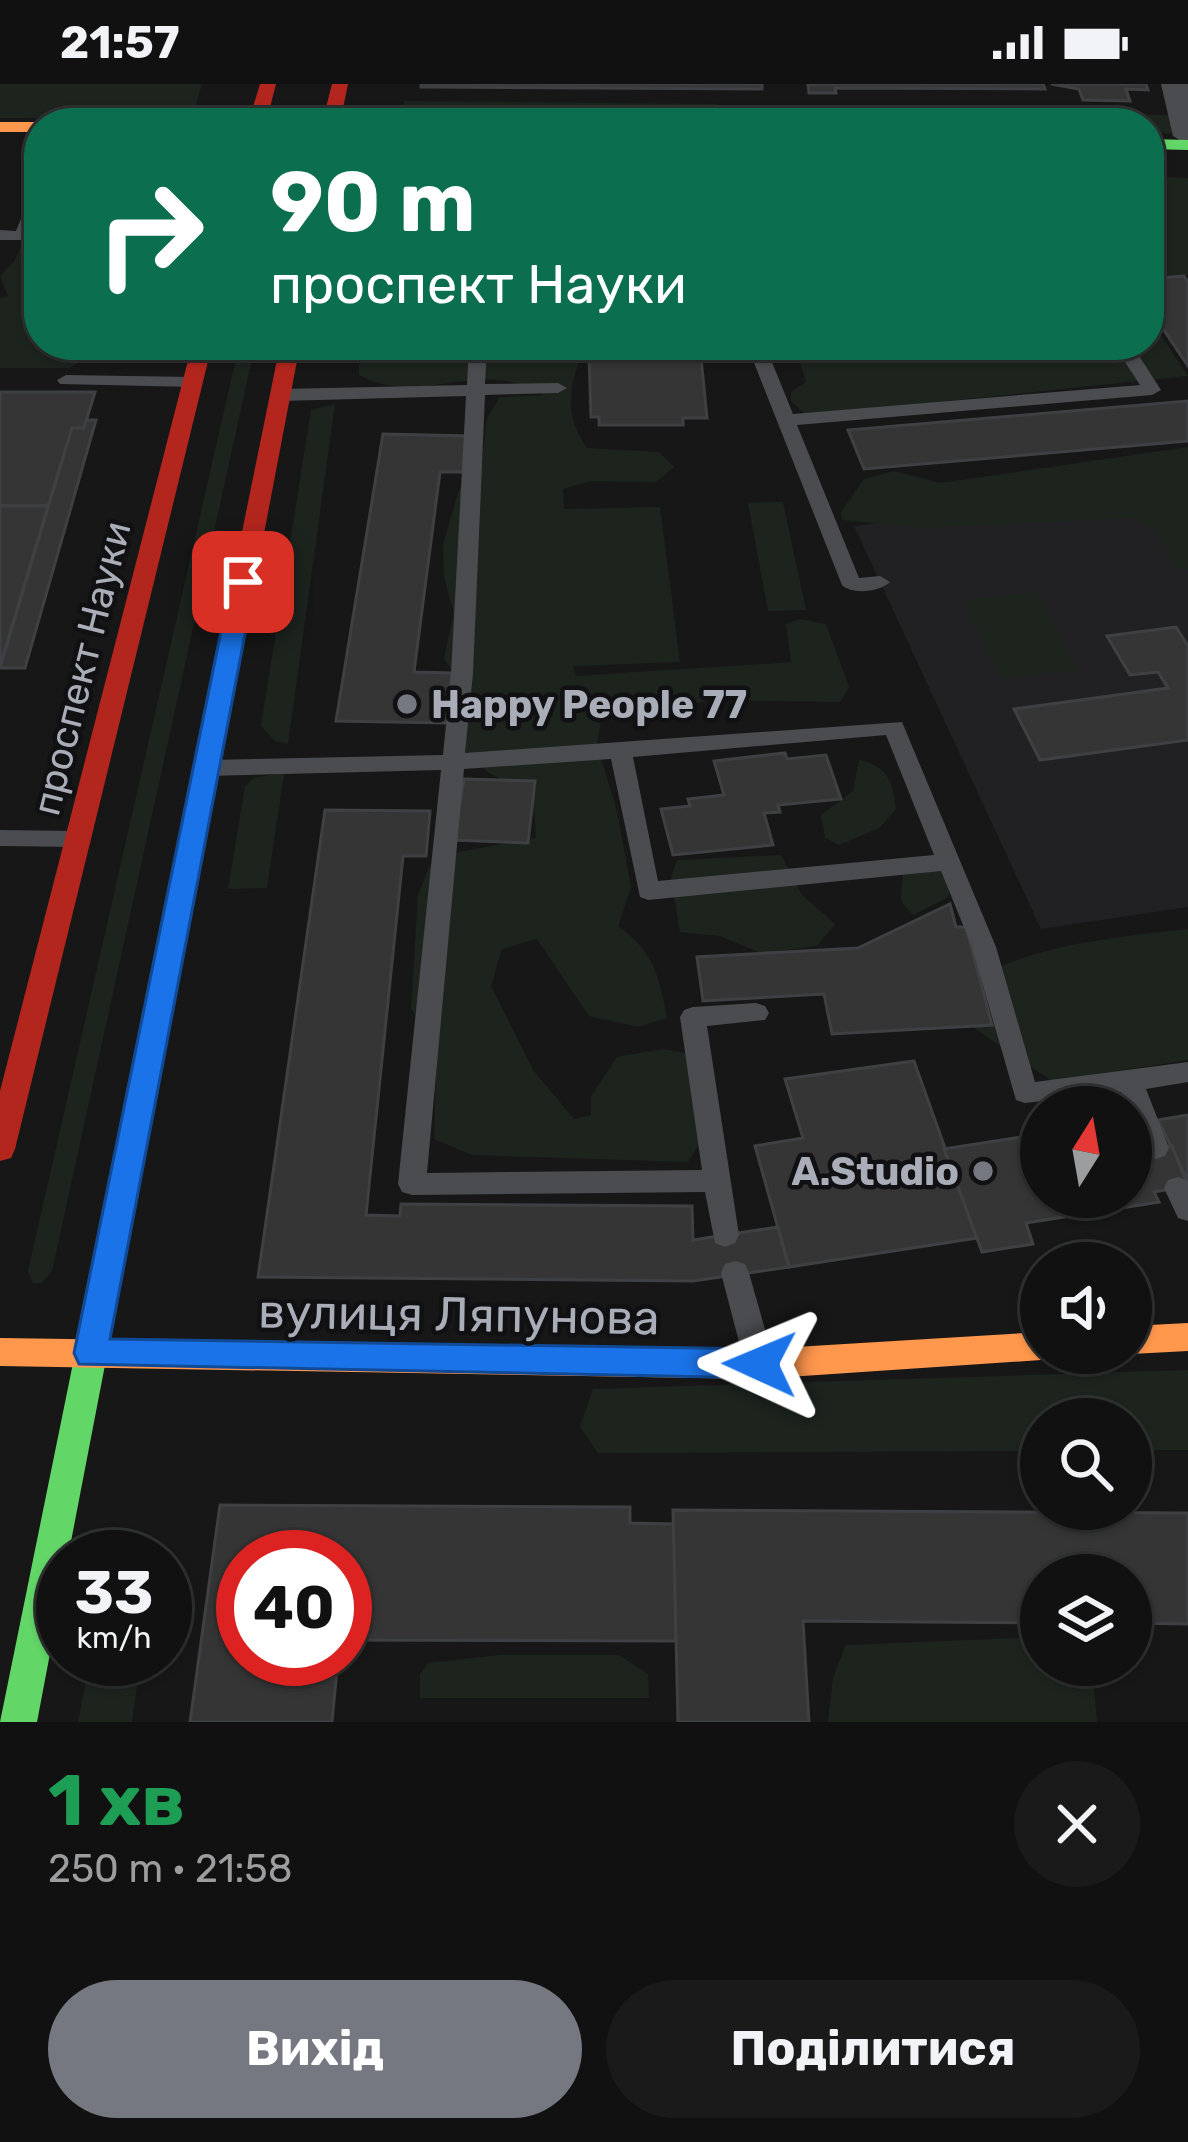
<!DOCTYPE html>
<html lang="uk">
<meta charset="utf-8">
<style>
:root{--surface:#111;--page:#1a1a1a;--text:#f1f3f6;--muted:#9c9d9f;--line:#303131;--accent:#757880}
body{margin:0;font-family:Rubik,sans-serif;background:var(--page);color:var(--text);height:100vh;display:flex;flex-direction:column;font-size:45px;white-space:nowrap}
*{box-sizing:border-box;margin:0}
p{font-size:39px;color:var(--muted)}
.icon{flex:none;width:66px;height:66px;fill:none;stroke:currentColor;stroke-width:2;stroke-linecap:round;stroke-linejoin:round}
.map{position:relative;height:1638px;overflow:hidden}
.drawer{display:flex;flex-direction:column;background:var(--surface);flex:1}
.drawer>*{flex:none}
.hud{position:absolute;left:24px;top:24px;width:1140px;height:252px;border-radius:48px;box-shadow:0 3px 9px #0004,0 0 0 3px var(--line);background:#0b6e4f;color:#fff;overflow:hidden}
.needle{width:78px;rotate:11deg}
.buttons{position:absolute;left:1020px;top:1002px;display:grid;gap:24px}
.buttons a{display:grid;place-items:center;width:132px;height:132px;border-radius:50%;background:var(--surface);box-shadow:0 3px 9px #0004,0 0 0 3px var(--line);font-size:60px}
.speed{position:absolute;left:36px;top:1446px;display:flex;gap:24px;font-size:60px;font-weight:700;text-align:center}
.speed>*{display:grid;place-content:center;width:156px;height:156px;border-radius:50%;background:var(--surface);box-shadow:0 3px 9px #0004,0 0 0 3px var(--line);line-height:1}
.speed small{font-size:30px;font-weight:400}
.speed .limit{border:18px solid #d22;background:#fff;color:#111}
.pin{position:absolute;display:grid;place-items:center;width:102px;height:102px;color:#fff;margin:-51px;border-radius:24px;box-shadow:0 6px 18px #0006}
.me{position:absolute;width:132px;margin:-66px;rotate:271deg;stroke-linejoin:round;filter:drop-shadow(0 0 9px #0008)}
.turn{display:flex;align-items:center;gap:42px;height:252px;padding:0 48px;font-size:54px}
.turn .icon{width:156px;height:156px;stroke-width:2.5}
.turn b{display:block;font-size:84px;line-height:102px}
.round{display:grid;place-items:center;flex:none;width:126px;height:126px;border-radius:63px;background:var(--page)}
.headline{display:flex;align-items:center;justify-content:space-between;height:204px;padding:0 48px}
h1{font-size:72px;font-weight:700;line-height:90px;color:#1e9e55}
.action{display:flex;gap:24px;margin-top:auto;padding:24px 48px}
.action a{flex:1;height:138px;border-radius:72px;background:var(--accent);color:#fff;font-size:48px;font-weight:700;line-height:138px;text-align:center}
.action a+a{background:var(--page);color:var(--text)}
.status{display:flex;justify-content:space-between;align-items:center;height:84px;padding:0 60px;background:var(--surface);direction:ltr}
.status svg{height:33px;fill:currentColor}
.map>svg:first-child{display:block}
.built{fill:#212123}
.green{fill:#1d241e}
.building{fill:#353536;stroke:#3f4043;stroke-width:3}
.lines{fill:none;stroke-linecap:round;stroke-linejoin:round}
.lane{fill:#4b4c50;fill-rule:evenodd}
.street{fill:#4b4c50;fill-rule:evenodd}
.fast{fill:#63d668;fill-rule:evenodd}
.slow{fill:#ff974d;fill-rule:evenodd}
.jam{fill:#b3261e;fill-rule:evenodd}
.route{fill:#1a73e8;stroke:#114b97;stroke-width:3}
.poi-dot{fill:#757880;stroke:#111113;stroke-width:4.5}
.labels{text-anchor:middle;stroke-width:9;stroke-linejoin:round;paint-order:stroke}
.street-label{font-size:39px;fill:#a8adb8;stroke:#111113}
.poi-label{font-size:39px;font-weight:bold;fill:#a8adb8;stroke:#111113;text-anchor:start}
.near-street-label{font-size:48px;fill:#a8adb8;stroke:#111113}
</style>
<div class="status"><b>21:57</b><svg viewBox="0 0 49 12"><path d="M0 12V9h3v3zM5 12V6h3v6zM10 12V3h3v9zM15 12V0h3v12zM26 1h20v11H26zM47 4h2v5h-2z"/></svg></div>
<div class="map">
<svg width="1188" height="1638" viewBox="0 0 1188 1638">
<rect width="100%" height="100%" fill="#171717"/>
<path class="built" d="M1188,403V823L1041,845L854,442Z"/>
<g class="green">
<path d="M0,0H202L192,34H0Z"/>
<path d="M404,17L717,20L718,33L400,39Z"/>
<path d="M895,27L1176,31L1179,42L1170,50L1152,48L1143,38L896,34Z"/>
<path d="M1149,92L1188,94V191L1149,195Z"/>
<path d="M39,123V261H102L70,284H0V214L8,212L0,192L14,178Z"/>
<path d="M1149,233L1188,292L822,330H805L791,317V308L806,298L795,261H1149Z"/>
<path d="M239,261H255L52,1187L42,1199H33L28,1187Z"/>
<path d="M373,261H594L583,266C569,305 563,329 587,364L659,368L674,383L656,398L591,397L563,405L564,425L660,423L680,578L573,582L576,592L791,578L786,540L800,535L826,540L849,603L840,618L714,616L601,637L597,661L617,727L631,803L618,842C653,866 660,894 667,934L638,943L589,932L537,855L502,865L491,902L533,986L574,1035L591,1031V1012L617,973L662,965L686,969L700,1059L688,1078L472,1071L434,1055L437,956L411,925L418,811L429,783L459,768L536,754L533,711L489,689L464,666L468,612L444,574L454,529L444,493L443,460L459,406L482,381L487,334L500,313L544,311C479,271 421,325 359,291V267Z"/>
<path d="M335,320L288,660L275,657L261,642L311,326Z"/>
<path d="M1188,363V486L1173,484L1162,452L1131,434L921,444L842,436L841,428L864,395L894,387L940,399Z"/>
<path d="M783,418L806,526L768,527L748,419Z"/>
<path d="M1037,508L1077,586L1001,594L964,516Z"/>
<path d="M859,676C887,682 893,697 896,725L879,744L839,761L825,754L821,731L853,707Z"/>
<path d="M284,689L267,804L228,805L245,702L254,694Z"/>
<path d="M781,771L802,811L835,840L817,862L761,869L720,852L680,848L671,793L677,776Z"/>
<path d="M944,784L955,794L947,814L913,831L901,817L903,788Z"/>
<path d="M1188,845V976L1052,997L971,942L990,887C1054,858 1119,853 1188,845Z"/>
<path d="M1188,1286V1366H1131V1335H1041V1367L598,1369L580,1343L593,1305Z"/>
<path d="M1018,1554L1041,1561V1581H1079L1094,1603L1097,1638H828L833,1593L846,1561Z"/>
<path d="M500,1571H619L648,1590L649,1614H420V1590L428,1579Z"/>
<path d="M90,1575H141L132,1638H78Z"/>
</g>
<g class="building">
<path d="M421,0H762V5L421,3Z"/>
<path d="M808,0H1043L1045,5L835,4L836,9H809Z"/>
<path d="M1051,0H1146L1148,6L1126,5L1130,17L1083,16L1079,5Z"/>
<path d="M1184,192L1188,198V282L1149,224V195Z"/>
<path d="M595,263H683L684,274H701L707,334H683V341H599V333H591L589,272H596Z"/>
<path d="M0,308H95L84,344H72L48,422H0Z"/>
<path d="M1188,317V357L864,385L848,346Z"/>
<path d="M86,336H96L25,584H0L72,344H84Z"/>
<path d="M383,350L470,352L466,388H440L414,588L452,589L446,639L336,637Z"/>
<path d="M0,422H48L0,582Z"/>
<path d="M1176,543L1188,562V656L1040,676L1014,625L1168,604L1158,588L1130,591L1107,552Z"/>
<path d="M785,669L787,675L826,671L841,715L778,721L780,728L764,729L773,761L673,771L661,725L690,722L688,715L724,711L714,677Z"/>
<path d="M464,695L535,697L528,759L454,756Z"/>
<path d="M325,726L430,727L426,772H403L366,1131L400,1132L401,1120L692,1122L693,1156L778,1143L789,1183L693,1197L258,1193Z"/>
<path d="M950,820L956,843H966L992,941L832,950L824,910L703,917L697,873L858,864Z"/>
<path d="M914,977L977,1154L789,1183L755,1062L803,1054L785,995Z"/>
<path d="M1188,1031V1097L1158,1036Z"/>
<path d="M1041,1050V1113H1131V1056L1136,1067L1172,1062L1188,1102L1154,1108L1159,1118L1026,1139L1033,1160L982,1168L944,1065Z"/>
<path d="M220,1421L630,1423V1439L674,1440L676,1557L345,1556V1473H243V1575H338L332,1638H190Z"/>
<path d="M673,1426L1188,1429V1540L1131,1539V1491H1041V1539L803,1537L809,1638H678Z"/>
</g>
<g class="lines">
<g class="lane">
<path d="M39,105V130L28,156H0V146L16,147L31,110Z"/>
<path d="M469,261H487L485,300L558,299L567,304L558,309L485,311L473,589L465,669L902,638L996,863L1035,998L1188,978V998L1146,1005L1169,1064L1165,1072L1156,1075L1147,1072L1131,1034V1023H1127L1121,1008L1025,1019L1016,1016L972,863L941,787L648,816L640,813L611,675L464,685L427,1089L702,1086L680,933L684,926L693,923L756,919L765,922L769,929L765,936L707,942L739,1151L735,1159L725,1163L715,1159L705,1108L412,1111L402,1108L398,1100L441,686L208,692L197,684L208,676L443,671L451,589L466,312L281,317L272,311L281,305L467,301ZM886,651L934,771L658,797L633,673Z"/>
<path d="M747,261H765L793,330L1140,301L1114,261H1132L1161,306L1152,311L797,341L859,494L880,492L890,498C880,508 852,511 842,501Z"/>
<path d="M66,291L193,293L202,298L193,303L60,300L57,296Z"/>
<path d="M0,746L76,747L88,755L76,763L0,762Z"/>
<path d="M1178,1093L1188,1097V1137L1178,1134L1164,1104L1168,1096Z"/>
<path d="M735,1177L745,1180L749,1189L774,1277L769,1286L759,1290L749,1286L744,1277L721,1189L725,1180Z"/>
</g>
<path class="street" d="M1161,0H1188V61L1173,52Z"/>
<g class="fast">
<path d="M1149,55L1188,56V66L1149,65Z"/>
<path d="M132,1051L143,1054L147,1063L68,1473H63V1501L37,1638H0L117,1063L121,1054Z"/>
</g>
<g class="slow">
<path d="M0,38H39L44,39H39V48H0Z"/>
<path d="M1188,1239V1267L1131,1270L1128,1269H1131V1242Z"/>
<path d="M1041,1248V1269H1054L1041,1276L760,1295L0,1282V1254L760,1265Z"/>
</g>
<g class="jam">
<path d="M260,0H276L266,39H248Z"/>
<path d="M332,0H348L340,39H322Z"/>
<path d="M192,261H212L15,1065L11,1074L0,1077V1007Z"/>
<path d="M280,261H300L147,1063L143,1072L132,1075L121,1072L117,1063Z"/>
</g>
</g>
<path class="route" d="M243,490L255,498L110,1255L760,1265L772,1269L776,1280L772,1290L760,1294L79,1280L74,1269L231,498Z"/>
<g class="poi-dot">
<circle cx="407" cy="620" r="12"/>
<circle cx="983" cy="1087" r="12"/>
</g>
<g class="labels">
<g class="street-label">
<text transform="translate(81 584) rotate(-76)" y="14">проспект Науки</text>
</g>
<g class="poi-label">
<text x="431" y="634">Happy People 77</text>
<text x="959" y="1101" text-anchor="end">A.Studio</text>
</g>
<g class="near-street-label">
<text transform="translate(459 1230) rotate(1)" y="17">вулиця Ляпунова</text>
</g>
</g>
</svg>
<div class="buttons">
<a><svg class="needle" viewBox="-14 -14 28 28"><path d="M0-13l5 13h-10z" fill="#e53935"/><path d="M0 13l5-13h-10z" fill="#9c9d9f"/></svg></a>
<a><svg class="icon" aria-label="sound" viewBox="0 0 24 24"><path d="M4 9h4l5-4v14l-5-4H4zM17 9q2 3 0 6"/></svg></a>
<a><svg class="icon" aria-label="search" viewBox="0 0 24 24"><circle cx="10" cy="10" r="6"/><path d="M15 15l6 6"/></svg></a>
<a><svg class="icon" aria-label="layers" viewBox="0 0 24 24"><path d="M12 4l9 5-9 5-9-5zM3 14l9 5 9-5"/></svg></a>
</div>
<div class="speed"><div>33<small>km/h</small></div><div class="limit">40</div></div>
<div class="pin" style="left:243px;top:498px;background:#d93025"><svg class="icon" aria-label="arrive" viewBox="0 0 24 24"><path d="M6 21V4h12l-3 4 3 4H6"/></svg></div>
<svg class="me" style="left:760px;top:1280px" viewBox="-20 -20 40 40"><path d="M0-17L14 15 0 8-14 15z" fill="#1a73e8" stroke="#fff" stroke-width="4"/></svg>
<div class="hud">
<div class="turn"><svg class="icon" aria-label="right" viewBox="0 0 24 24"><path d="M7 20v-9h11M14 6l5 5-5 5"/></svg><div><b>90 m</b>проспект Науки</div></div>
</div>
</div>
<section class="drawer">
<div class="headline"><div><h1>1 хв</h1><p>250 m · 21:58</p></div><a class="round"><svg class="icon" aria-label="close" viewBox="0 0 24 24"><path d="M6 6l12 12M18 6L6 18"/></svg></a></div>
<div class="action"><a>Вихід</a><a>Поділитися</a></div>
</section>
